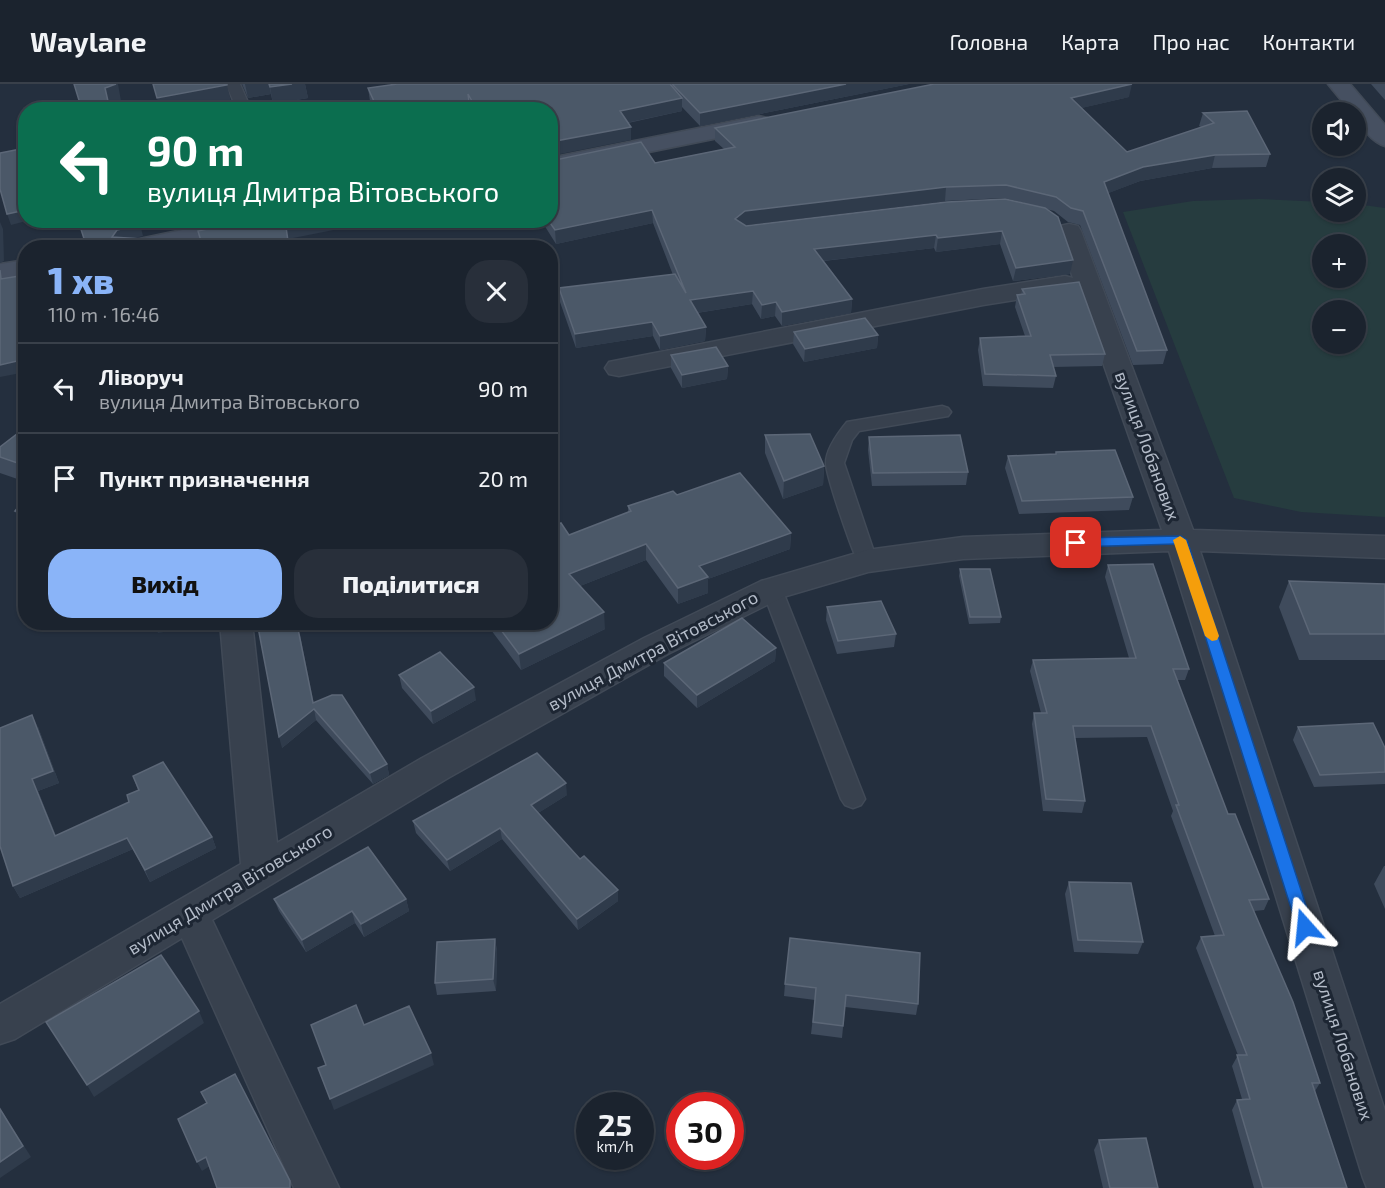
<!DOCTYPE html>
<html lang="uk">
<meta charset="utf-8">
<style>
:root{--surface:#1b232e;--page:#282f3a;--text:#f1f3f6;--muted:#a0a4aa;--line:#39404a;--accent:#8ab4f8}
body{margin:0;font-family:"Exo 2",sans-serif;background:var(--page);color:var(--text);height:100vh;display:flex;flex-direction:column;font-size:22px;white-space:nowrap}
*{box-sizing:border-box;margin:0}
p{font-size:20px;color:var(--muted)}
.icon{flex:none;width:33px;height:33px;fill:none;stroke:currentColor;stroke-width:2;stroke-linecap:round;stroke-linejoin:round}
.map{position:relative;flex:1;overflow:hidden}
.drawer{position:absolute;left:18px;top:156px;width:540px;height:390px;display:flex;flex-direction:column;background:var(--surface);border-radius:24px;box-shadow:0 2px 4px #0004,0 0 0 2px var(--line)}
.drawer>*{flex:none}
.guide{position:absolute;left:18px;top:18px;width:540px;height:126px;border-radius:24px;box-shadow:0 2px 4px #0004,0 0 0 2px var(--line);background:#0b6e4f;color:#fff;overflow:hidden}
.tools{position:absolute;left:1312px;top:18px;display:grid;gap:12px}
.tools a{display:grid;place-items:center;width:54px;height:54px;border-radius:50%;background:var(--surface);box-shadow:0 2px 4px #0004,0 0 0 2px var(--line);font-size:30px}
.speed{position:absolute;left:576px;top:1008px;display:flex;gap:12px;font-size:30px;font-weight:700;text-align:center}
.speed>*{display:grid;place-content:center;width:78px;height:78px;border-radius:50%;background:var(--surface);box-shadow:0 2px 4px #0004,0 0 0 2px var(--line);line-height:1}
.speed small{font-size:15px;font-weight:400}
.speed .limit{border:9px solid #d22;background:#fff;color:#111}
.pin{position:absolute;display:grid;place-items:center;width:51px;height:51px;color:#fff;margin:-26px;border-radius:12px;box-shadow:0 3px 9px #0006}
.me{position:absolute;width:66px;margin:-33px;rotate:342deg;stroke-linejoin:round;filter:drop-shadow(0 0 4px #0008)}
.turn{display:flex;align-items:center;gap:21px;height:126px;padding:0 30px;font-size:27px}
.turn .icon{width:78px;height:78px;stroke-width:2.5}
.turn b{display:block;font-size:42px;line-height:51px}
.round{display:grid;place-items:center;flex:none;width:63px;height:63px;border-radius:24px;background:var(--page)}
.headline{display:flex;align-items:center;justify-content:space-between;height:102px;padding:0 30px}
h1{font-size:36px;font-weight:800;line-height:45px;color:var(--accent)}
.primary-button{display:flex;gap:12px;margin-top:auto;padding:12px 30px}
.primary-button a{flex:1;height:69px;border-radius:24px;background:var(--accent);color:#111;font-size:24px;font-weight:800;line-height:69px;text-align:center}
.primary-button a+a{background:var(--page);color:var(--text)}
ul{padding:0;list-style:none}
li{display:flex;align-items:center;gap:18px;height:90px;padding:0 30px;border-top:2px solid var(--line)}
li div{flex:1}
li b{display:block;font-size:22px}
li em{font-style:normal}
header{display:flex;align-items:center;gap:36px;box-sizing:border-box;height:84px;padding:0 30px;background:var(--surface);border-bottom:2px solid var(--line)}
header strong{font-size:28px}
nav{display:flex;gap:33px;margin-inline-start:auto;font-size:21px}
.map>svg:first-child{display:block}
.green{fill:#263c3f;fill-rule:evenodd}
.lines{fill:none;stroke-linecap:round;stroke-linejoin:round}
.lane-casing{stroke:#414a57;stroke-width:3}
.street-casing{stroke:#414a57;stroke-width:3}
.secondary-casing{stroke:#414a57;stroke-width:3}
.lane{fill:#38414e;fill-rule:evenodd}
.street{fill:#38414e;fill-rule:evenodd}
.secondary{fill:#465061;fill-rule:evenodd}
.wall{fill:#3f4b5c;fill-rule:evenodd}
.shaded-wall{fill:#2f3b4b}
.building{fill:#4b5868;stroke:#5c6777;stroke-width:1.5}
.route{fill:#1a73e8;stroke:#114b97;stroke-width:1.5}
.slow{fill:#f59e0b}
.labels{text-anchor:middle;stroke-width:6;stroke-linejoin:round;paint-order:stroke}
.street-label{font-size:18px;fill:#b4bcc9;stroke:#1d2633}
</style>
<header>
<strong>Waylane</strong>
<nav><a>Головна</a><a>Карта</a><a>Про нас</a><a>Контакти</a></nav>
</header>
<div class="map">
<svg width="1385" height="1104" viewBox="0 0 1385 1104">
<rect width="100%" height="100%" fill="#242f3e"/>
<path class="green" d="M1259,115L1323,118V128H1356V120L1385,124V433L1301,428L1234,414L1123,128L1193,117ZM1323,160H1356V194H1323ZM1323,226H1356V260H1323Z"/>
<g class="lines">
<g class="lane-casing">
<g id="lane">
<path d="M226,0H240L250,23L248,26H223L235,21Z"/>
<path d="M942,322L948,324L951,328L948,332L859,347L852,356L844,379L877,477L874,482L867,484L860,482C853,470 826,392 826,379C826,365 838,349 847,338Z"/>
<path d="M772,498L779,500L782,505L865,715L861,721L853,724L845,721L841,715L762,505L765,500Z"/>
</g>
</g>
<g class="street-casing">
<path id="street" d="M1069,140L1078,142L1081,147L1193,446L1385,452V474L1200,467L1385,1027V1104H1367L1363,1094L1169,467L963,475L868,488L783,513L668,570L448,694L212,836L339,1104H294L182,854L15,955L0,960V920L241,780L220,538H252L277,759L422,674L644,554L761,497L867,466L963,453L1162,446L1076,202L1074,205L1065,208L983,221L619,292L609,290L605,284L609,278L619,276L983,205L1065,192L1073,194L1057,147L1060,142Z"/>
</g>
<g class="secondary-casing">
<g id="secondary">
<path d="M1328,0H1350L1385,41V62C1374,59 1356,41 1356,28H1351Z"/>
<path d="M759,32L767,34L770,39L767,44L550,88V74Z"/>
<path d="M230,136H281L278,141L269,143L169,164H118L121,159L130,157Z"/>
<path d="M26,176V191L0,196V180Z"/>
</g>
</g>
<use href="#lane" class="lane"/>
<use href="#street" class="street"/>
<use href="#secondary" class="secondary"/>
</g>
<g class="wall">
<path d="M242,0H305L308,14L273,20L271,10L248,14Z"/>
<path d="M397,0H909L700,42L682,23V27L628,39L631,43V56L550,26H374L370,17L368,4Z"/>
<path d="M1371,0H1385V16Z"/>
<path d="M1129,13L1081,24L1127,68L1201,43L1199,42L1203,29L1270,70L1266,83L1212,84L1140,97L1108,109L1167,266L1163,280L1133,281L1080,141L1068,138L1054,127L1046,125L1070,190L1013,197L1000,160L936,168L934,164L824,177L852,215L851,229L782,242L775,232L761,235L752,220L697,229L706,243L705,257L660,266L653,252L576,264L560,218L559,204L673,191L653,139L556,160L541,136H550L655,79L724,65L715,57V44ZM1004,114L1024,119L746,142L744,141L945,117Z"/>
<path d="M1022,205L1105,270L1102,282L1053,283L1056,292L1053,304L983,302L978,266L980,254L1025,252L1015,223L1017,211H1021Z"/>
<path d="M794,248L878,251L877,264L804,278L793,260Z"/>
<path d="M671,271L728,282L727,295L682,304L671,284Z"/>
<path d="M26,343V398L0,389V363Z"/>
<path d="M765,351L824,382L823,401L783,415L765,369Z"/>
<path d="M869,353L968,388L966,401L872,402L868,366Z"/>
<path d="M1056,368L1133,413L1129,426L1019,430L1005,384L1008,372L1056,370Z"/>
<path d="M677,411L791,449L790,465L708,495V509L678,520L646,476L580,502L605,545L521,586L491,546L490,538H550L569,451L628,428V422Z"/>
<path d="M26,413V446L23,445L15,427Z"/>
<path d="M1108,481L1189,585L1185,596H1177L1228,730L1269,815L1264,826L1254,827L1320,999L1315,1007L1347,1104H1254L1232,1026L1237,1016L1242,1015L1232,982L1238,971L1196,864L1201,853L1215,852L1171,732L1173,727L1147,653L1075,654L1085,717L1082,729L1043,727L1032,640L1034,629H1041L1030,587L1033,576L1129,574L1105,493Z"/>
<path d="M960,485L1001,533L1000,539L969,540L959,492Z"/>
<path d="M1289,497L1385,500V576H1299L1279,523Z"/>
<path d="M827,523L896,550L894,563L837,570L826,536Z"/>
<path d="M300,551L313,619L387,680L389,691L373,700L316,636L282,664Z"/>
<path d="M776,564L775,577L697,624L664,592V579Z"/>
<path d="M399,591L476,616L433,640L402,604Z"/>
<path d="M38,643L59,699L38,707L56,752L129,718L138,706L133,692L212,753L216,764L150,798L133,765L20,814L13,802Z"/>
<path d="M1298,643L1385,664V700L1314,703L1293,656Z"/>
<path d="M567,711L538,729L580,775L618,806V817L578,846L502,755L450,787L416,749L413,737Z"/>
<path d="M1384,782H1385V825L1374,800Z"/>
<path d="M1069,798L1143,858L1138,870L1074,868L1065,810Z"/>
<path d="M274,815H406L409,827L364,853L355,839L306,868L279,827Z"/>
<path d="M495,855L497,867L496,907L437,911L435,899Z"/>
<path d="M785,900L918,920L916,931L845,923L842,954L811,950L815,916L784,912Z"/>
<path d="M1099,1056L1158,1104H1103L1094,1066Z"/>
</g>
<g class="shaded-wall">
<path d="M116,0H118L121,17L109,20L110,26L105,4Z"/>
<path d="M245,0H269L271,10L248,14Z"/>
<path d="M292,0H305L308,14L273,20L270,3Z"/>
<path d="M846,0H909L700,42V29Z"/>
<path d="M1132,0L1129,13L1069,27L1071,14Z"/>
<path d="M227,1L231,17L186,26H160L157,14Z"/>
<path d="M682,14V27L621,40L620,27Z"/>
<path d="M631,43V56L550,72V58Z"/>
<path d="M1215,71L1212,84L1140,97L1101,112L1104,98L1143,83Z"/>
<path d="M946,103L945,117L745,141L735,135L745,127Z"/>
<path d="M26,126V136H30L11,141L7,130Z"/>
<path d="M652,126L653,139L556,160L555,146Z"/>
<path d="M139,136L143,152L121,157L112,153L117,146Z"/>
<path d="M194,136H217L195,141Z"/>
<path d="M319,136H364V140L288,155L290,164H289L286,143Z"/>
<path d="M0,138L3,145L4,177L0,179Z"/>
<path d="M1002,147L1000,160L936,168L938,154Z"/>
<path d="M936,151L934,164L813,178L814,165Z"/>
<path d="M1073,176L1070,190L1013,197L1016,184Z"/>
<path d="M753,207L752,220L690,230V216Z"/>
<path d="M852,215L851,229L782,242V228Z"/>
<path d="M776,218L775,232L761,235L762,221Z"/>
<path d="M652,238L653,252L576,264L575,250Z"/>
<path d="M706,243L705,257L660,266V252Z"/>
<path d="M878,251L877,264L804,278L805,265Z"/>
<path d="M26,275V288L0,293V281Z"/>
<path d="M728,282L727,295L682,304V291Z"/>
<path d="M824,382L823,401L783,415L784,397Z"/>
<path d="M791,449L790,465L708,495V509L678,520V504L699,482Z"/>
<path d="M646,460V476L570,506L569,490Z"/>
<path d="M604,528L605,545L521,586L519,570Z"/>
<path d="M154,538H198V542L158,549Z"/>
<path d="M297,540L300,551L316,630L313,619Z"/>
<path d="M776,564L775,577L697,624V611Z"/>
<path d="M474,603L476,616L433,640L431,627Z"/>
<path d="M314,625L316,636L282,664L279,653Z"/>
<path d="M32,631L38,643L59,699L38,707L61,764L55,752L32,695Z"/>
<path d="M387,680L389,691L373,700L370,689Z"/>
<path d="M566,699L567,711L532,733L531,721Z"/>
<path d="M500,744L502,755L450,787L447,776Z"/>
<path d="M212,753L216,764L150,798L145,786Z"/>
<path d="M127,754L133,765L20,814L13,802Z"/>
<path d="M618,806V817L578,846L577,835Z"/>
<path d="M406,815L409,827L364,853L361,840Z"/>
<path d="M352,827L355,839L306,868L302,856Z"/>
<path d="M495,855L497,867L496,907L493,895Z"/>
<path d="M199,927L204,939L94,1013L87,1001Z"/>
<path d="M431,969L434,981L334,1026L330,1015Z"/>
<path d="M0,1024L31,1073L0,1094Z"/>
<path d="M206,1073L210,1082L202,1087L197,1078Z"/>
</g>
<g class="building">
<path d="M74,0H116L105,4L110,26H82Z"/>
<path d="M153,0H227V1L157,14Z"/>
<path d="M269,0H292L270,3Z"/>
<path d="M397,0H670L682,14L620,27L631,43L550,58V26H477L468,10L470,26H378L368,4Z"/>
<path d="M672,0H846L700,29Z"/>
<path d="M934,0H1132L1071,14L1127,68L1214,39L1203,29L1247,27L1270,70L1215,71L1143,83L1104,98L1167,266L1137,267L1083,127L1071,124L1056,113L1006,101L946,103L745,127L735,135L746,142L947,118L1005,115L1045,124L1058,133L1073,176L1016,184L1002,147L938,154L936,151L814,165L852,215L782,228L776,218L762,221L753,207L690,216L706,243L660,252L652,238L575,250L559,204L675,190L686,209L652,126L555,146L548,136H550V77L641,58L655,79L735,63L715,44Z"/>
<path d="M26,64V126L7,130L0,105V69Z"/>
<path d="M78,136H139L140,141L117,146L112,153L143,155L144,164H87Z"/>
<path d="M249,136H319L286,143L289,164H203L198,147Z"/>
<path d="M0,186L1,195L26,191V275L0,281Z"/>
<path d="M1079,198L1105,270L1050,271L1056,292L985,290L980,254L1031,252L1017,211L1025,210L1022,205Z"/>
<path d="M865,234L878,251L805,265L794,248Z"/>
<path d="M716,263L728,282L682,291L671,271Z"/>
<path d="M26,343V382L0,373V363Z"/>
<path d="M810,350L824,382L784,397L765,351Z"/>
<path d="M960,351L968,388L873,389L869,353Z"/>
<path d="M1115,366L1133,413L1022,417L1008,372L1056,370V368Z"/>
<path d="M740,389L791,449L699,482L708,493L678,504L646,460L569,490L604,528L519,570L495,538H550V443L561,439L569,451L631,427L628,422L673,407L677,411Z"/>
<path d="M26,413V429L15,427Z"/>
<path d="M1153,480L1189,585H1173L1228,730H1235L1269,815L1249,816L1293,918L1320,999H1312L1347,1104H1263L1237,1016L1250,1015L1237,971H1247L1201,853L1224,851L1176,721H1179L1151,642H1073L1085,717L1046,715L1034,629H1047L1033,576L1136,574L1108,481Z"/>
<path d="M960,485H990L1001,533H970Z"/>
<path d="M1289,497L1385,500V550H1310Z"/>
<path d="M881,517L896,550L838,557L827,523Z"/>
<path d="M742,534L776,564L697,611L664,579Z"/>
<path d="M257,538H296L297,540L313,619L332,611H342L387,680L370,689L314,625L279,653Z"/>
<path d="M440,568L474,603L431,627L399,591Z"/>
<path d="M32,631L53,687L32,695L55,752L129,718L127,711L139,706L133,692L163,678L212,753L145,786L127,754L13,802L0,762V644Z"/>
<path d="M1373,639L1385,664V688L1320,691L1298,643Z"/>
<path d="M537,669L566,699L531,721L580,775L584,772L618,806L577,835L500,744L447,776L413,737Z"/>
<path d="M368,763L406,815L361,840L352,827L302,856L274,815Z"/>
<path d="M1069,798L1131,799L1143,858L1078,856Z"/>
<path d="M790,854L920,869L918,920L846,911L843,942L813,938L816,904L785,900Z"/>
<path d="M495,855L493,895L435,899L437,858Z"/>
<path d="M161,871L199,927L87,1001L46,938Z"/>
<path d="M356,921L364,941L409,922L431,969L330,1015L318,984L326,981L311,941Z"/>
<path d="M235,990L290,1097V1104H217L206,1073L197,1078L178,1035L207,1019L201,1008Z"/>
<path d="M0,1025L23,1062L0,1078Z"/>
<path d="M1146,1054L1158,1104H1110L1099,1056Z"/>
</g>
<path class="route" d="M1181,452L1187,456L1313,843L1311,848L1305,850L1299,848L1297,843L1176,460L1076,463L1069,459L1076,454Z"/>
<path class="slow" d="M1180,452L1186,456L1219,552L1217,556L1212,557L1205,552L1173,456Z"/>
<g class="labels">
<g class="street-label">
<text transform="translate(1147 362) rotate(70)" y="6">вулиця Лобанових</text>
<text transform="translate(653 567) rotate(-28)" y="6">вулиця Дмитра Вітовського</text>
<text transform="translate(230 806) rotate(-31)" y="6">вулиця Дмитра Вітовського</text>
<text transform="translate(1343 961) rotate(72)" y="6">вулиця Лобанових</text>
</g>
</g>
</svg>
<div class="tools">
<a><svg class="icon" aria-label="sound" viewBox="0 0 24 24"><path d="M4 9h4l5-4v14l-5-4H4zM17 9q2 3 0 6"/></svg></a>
<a><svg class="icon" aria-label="layers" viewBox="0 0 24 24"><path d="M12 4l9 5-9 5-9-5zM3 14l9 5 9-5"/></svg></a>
<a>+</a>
<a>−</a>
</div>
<div class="speed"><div>25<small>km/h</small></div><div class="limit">30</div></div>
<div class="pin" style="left:1076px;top:459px;background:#d93025"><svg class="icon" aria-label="arrive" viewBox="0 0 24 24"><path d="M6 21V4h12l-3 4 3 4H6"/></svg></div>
<svg class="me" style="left:1305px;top:843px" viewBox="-20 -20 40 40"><path d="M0-17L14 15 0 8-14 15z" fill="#1a73e8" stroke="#fff" stroke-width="4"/></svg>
<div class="guide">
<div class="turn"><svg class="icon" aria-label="left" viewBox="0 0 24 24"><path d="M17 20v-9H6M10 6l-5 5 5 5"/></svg><div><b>90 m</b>вулиця Дмитра Вітовського</div></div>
</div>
<section class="drawer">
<div class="headline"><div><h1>1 хв</h1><p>110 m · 16:46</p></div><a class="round"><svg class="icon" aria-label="close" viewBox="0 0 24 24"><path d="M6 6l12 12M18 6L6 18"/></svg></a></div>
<ul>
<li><svg class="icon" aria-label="left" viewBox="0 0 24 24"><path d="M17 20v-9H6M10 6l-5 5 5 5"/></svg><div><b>Ліворуч</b><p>вулиця Дмитра Вітовського</p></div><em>90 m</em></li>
<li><svg class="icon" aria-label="arrive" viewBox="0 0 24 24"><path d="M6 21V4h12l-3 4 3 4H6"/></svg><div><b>Пункт призначення</b></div><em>20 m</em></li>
</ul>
<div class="primary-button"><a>Вихід</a><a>Поділитися</a></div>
</section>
</div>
